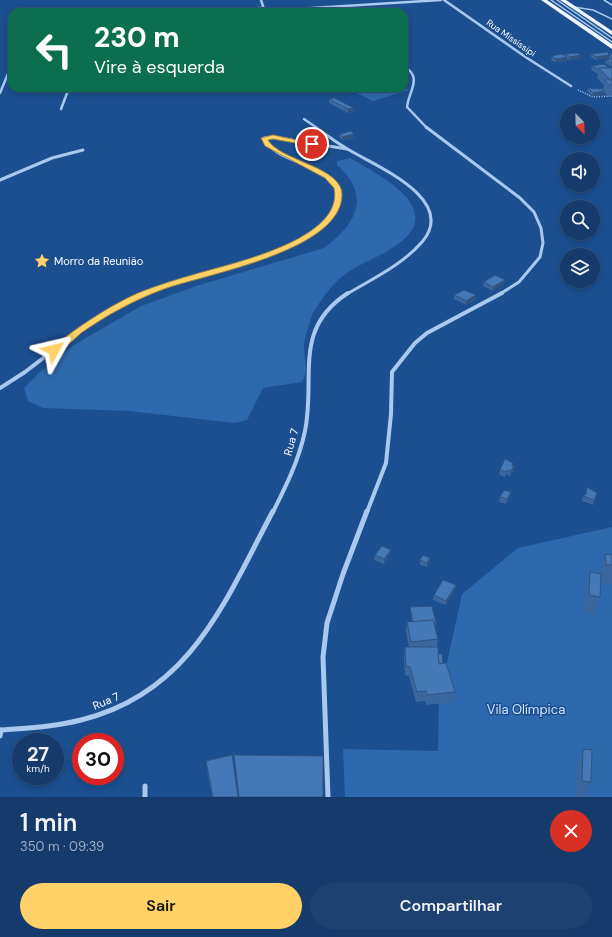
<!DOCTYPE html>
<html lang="pt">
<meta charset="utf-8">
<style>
:root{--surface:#143b6b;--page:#1d4271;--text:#f1f3f6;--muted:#9dadc1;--line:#33557e;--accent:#ffd166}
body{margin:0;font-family:"DM Sans",sans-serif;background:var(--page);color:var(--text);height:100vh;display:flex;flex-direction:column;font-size:15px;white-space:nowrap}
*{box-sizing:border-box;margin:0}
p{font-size:13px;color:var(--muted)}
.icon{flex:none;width:22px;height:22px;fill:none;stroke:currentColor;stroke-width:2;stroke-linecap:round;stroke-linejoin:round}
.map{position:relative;height:797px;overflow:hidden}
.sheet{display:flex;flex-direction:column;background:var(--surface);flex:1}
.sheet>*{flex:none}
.hud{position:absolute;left:8px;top:8px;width:400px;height:84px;border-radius:12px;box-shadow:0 2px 6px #0003,0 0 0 1px var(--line);background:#0b6e4f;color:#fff;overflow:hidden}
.needle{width:26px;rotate:157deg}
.tools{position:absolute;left:560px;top:104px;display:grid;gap:8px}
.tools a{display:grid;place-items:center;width:40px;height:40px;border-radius:50%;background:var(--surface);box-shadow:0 2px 6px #0003,0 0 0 1px var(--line);font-size:20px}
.speed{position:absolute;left:12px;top:733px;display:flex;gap:8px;font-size:20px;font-weight:700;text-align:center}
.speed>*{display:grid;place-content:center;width:52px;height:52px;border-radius:50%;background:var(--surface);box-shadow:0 2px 6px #0003,0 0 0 1px var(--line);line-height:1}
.speed small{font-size:10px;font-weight:400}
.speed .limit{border:6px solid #d22;background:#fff;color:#111}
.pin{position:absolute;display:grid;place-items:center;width:34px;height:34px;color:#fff;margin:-17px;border:2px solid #fff;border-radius:50%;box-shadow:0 1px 4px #0007}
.me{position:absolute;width:44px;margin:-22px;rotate:53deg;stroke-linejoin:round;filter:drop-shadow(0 0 3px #0008)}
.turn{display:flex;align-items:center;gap:14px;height:84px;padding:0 20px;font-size:18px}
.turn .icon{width:52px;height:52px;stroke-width:2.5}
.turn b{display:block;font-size:28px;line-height:34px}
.round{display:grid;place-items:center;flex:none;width:42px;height:42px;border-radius:21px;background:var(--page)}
.headline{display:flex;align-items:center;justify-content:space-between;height:68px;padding:0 20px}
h1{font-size:24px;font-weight:600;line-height:30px}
.cta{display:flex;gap:8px;margin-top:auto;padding:8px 20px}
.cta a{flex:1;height:46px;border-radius:24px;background:var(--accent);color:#111;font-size:16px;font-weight:600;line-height:46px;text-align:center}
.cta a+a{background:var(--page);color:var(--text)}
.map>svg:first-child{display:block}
.green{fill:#2e69ad}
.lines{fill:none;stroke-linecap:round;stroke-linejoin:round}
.path{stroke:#a9c9ee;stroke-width:1.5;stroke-dasharray:1 1.5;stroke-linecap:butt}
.service{stroke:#a9c9ee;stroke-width:1.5}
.minor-far3{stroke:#a9c9ee;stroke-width:2.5}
.minor-far2{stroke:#a9c9ee;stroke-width:3}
.minor-far1{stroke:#a9c9ee;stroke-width:4}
.minor{stroke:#a9c9ee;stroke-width:5}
.primary{fill:#f0f6ff;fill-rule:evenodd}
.wall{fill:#3a679d}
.shaded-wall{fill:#305480}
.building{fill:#4478b7;stroke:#305480}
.route{fill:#ffd166;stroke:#a68842}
.labels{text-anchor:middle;stroke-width:3;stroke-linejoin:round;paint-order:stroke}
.far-street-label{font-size:9px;fill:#fff;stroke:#1b4f8f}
.poi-label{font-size:11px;fill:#fff;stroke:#1b4f8f;text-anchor:start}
.street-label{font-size:11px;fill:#fff;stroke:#1b4f8f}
.near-park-label{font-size:13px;fill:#cfe3fa;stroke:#1b4f8f}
</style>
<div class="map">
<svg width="612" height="797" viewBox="0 0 612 797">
<rect width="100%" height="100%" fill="#1b4f8f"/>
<g class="green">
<path d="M346,88H404L409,90L373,101Z"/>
<path d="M350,158C385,178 453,213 389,250C372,261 352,266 337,281C329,289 321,300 315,310C311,315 304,340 304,347C304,360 309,371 302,382L263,388L247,420L235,423L129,411L43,408L28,401L24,388L41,371L74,345L141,306L196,286L324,248C356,224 372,196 337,165V161Z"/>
<path d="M612,527V797H345L343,749L438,751L439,700L462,594L518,548Z"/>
</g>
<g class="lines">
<path class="path" d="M578,90L593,97L612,96"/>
<g class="service">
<path d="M551,0L612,42"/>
<path d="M557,0L612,38"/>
<path d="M604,0L612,5"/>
<path d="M574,7L593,10L612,19"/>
</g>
<g class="minor-far3">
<path d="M261,0L264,9"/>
<path d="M444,0L527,58L571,86"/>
<path d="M264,11L441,0"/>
<path d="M151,12L263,8"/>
<path d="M404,66C423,78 409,90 407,107L427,128"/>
<path d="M0,93L12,64"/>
<path d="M61,109L69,88"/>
<path d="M304,119L317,128"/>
</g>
<g class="minor-far2">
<path d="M315,127C327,135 338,144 351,151C378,167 458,200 422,242C402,265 372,279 347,294"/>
<path d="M426,127L520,198L534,212L541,228L543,243L540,257L519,282L500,294"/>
<path d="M0,180L52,158L83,150"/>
<path d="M143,294C187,275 325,252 337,203C338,196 340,190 335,183C317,161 278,164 264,138L273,137L347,149"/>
</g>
<g class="minor-far1">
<path d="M0,388L25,372L89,323L146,293"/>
<path d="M273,512C286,486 299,460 305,431C316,377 292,329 348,293"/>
<path d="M367,512L386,463L391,414L392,372L415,343L427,333L502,293"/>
</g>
<g class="minor">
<path d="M0,730C27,728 54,727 81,720C191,693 225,601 273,511"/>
<path d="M0,736L1,730"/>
<path d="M145,786V797"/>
<path d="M328,797L323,657L327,623L343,574L367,511"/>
</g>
<g class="primary">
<path d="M541,0H547L612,44V49Z"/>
<path d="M560,0H566L612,31V35Z"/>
</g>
</g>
<g class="wall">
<path d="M565,54L581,55V59L569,60L567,59V61L555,62L551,60L552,56H565Z"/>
<path d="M591,54L609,55L608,58L596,60L591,57Z"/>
<path d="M610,54H612V66H611L605,63L606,60L609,59V56H610Z"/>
<path d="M592,66L612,68V95H607L604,92V95L593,96L587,91L588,88L603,89L604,85L597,78L598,74L591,70Z"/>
<path d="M332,88H350L349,90L341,93Z"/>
<path d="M329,99L354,108V112L348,113L329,103Z"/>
<path d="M340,134L354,138L343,140L339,137Z"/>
<path d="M505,280L504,284L493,291L483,286L484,282Z"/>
<path d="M454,295H476L475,300L466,305L454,299Z"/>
<path d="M513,463V466L514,471L510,476L506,474L505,477L499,475L500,470Z"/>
<path d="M511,492L510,497L506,504L499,502L500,497Z"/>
<path d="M585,494L596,497L593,505L582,501L583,496Z"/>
<path d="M391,550L390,554L384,564L374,560L375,555Z"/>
<path d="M605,554L612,555V584L601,583V572Z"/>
<path d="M420,560L430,563L427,567L420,565Z"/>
<path d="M590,572L600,597L595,615L585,613L586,590Z"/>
<path d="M456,585L455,590L446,605L433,600L434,595Z"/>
<path d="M410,607L436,623L435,627L438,639L437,647L438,654L455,692L454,702L426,705L425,701L416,702L409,676L405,675L404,656L405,647H409L406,632L407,622H412L410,611Z"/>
<path d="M583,749L591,782L586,797H576L577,767Z"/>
<path d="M234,755L323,797H239Z"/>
<path d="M206,761L238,797H212L207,770Z"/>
</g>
<g class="shaded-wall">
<path d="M581,55V59L569,60L570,57Z"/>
<path d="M609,55L608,58L596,60V57Z"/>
<path d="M567,57V61L555,62L556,59Z"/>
<path d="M346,88H350L349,90L341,93V89Z"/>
<path d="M604,91V95L593,96V93Z"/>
<path d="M354,108V112L348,113V109Z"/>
<path d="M354,134V138L343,140V137Z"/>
<path d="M505,280L504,284L493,291V287Z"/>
<path d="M476,295L475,300L466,305V301Z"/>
<path d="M513,463V468L514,466V471L510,476Z"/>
<path d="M511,492L510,497L506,504L507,499Z"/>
<path d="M597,493L596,497L593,505L594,500Z"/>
<path d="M391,550L390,554L384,564V559Z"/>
<path d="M430,558V563L427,567V563Z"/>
<path d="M456,585L455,590L446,605V601Z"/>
</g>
<g class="building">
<path d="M608,52L609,55L596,57L591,54Z"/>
<path d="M577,53L581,55L570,57L565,54Z"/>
<path d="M562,54L567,57L556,59L552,56Z"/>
<path d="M612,59V63H611L606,60Z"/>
<path d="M604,64L609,68H599V70L592,66Z"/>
<path d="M599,68H612V79H609Z"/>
<path d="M604,80H612V85H609Z"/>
<path d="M588,88L603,89L604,91L593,93Z"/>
<path d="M334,98L354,108L348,109L329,99Z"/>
<path d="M351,131L354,134L343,137L340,134Z"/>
<path d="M495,275L505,280L493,287L484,282Z"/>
<path d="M464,290L476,295L466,301L454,295Z"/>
<path d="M505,459L513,463L512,466H514L511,471L507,470L506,472L500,470Z"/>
<path d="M587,487L597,493L594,500L583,496L586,494Z"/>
<path d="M504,490L511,492L507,499L500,497Z"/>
<path d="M382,546L391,550L384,559L375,555Z"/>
<path d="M605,554L612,555V565H606Z"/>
<path d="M423,555L430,558L427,563L420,560Z"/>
<path d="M590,572L601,574L600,597L589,595Z"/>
<path d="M443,580L456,585L446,601L434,595Z"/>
<path d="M432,606L436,623H434L433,620L413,622L410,607Z"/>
<path d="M433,620L438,639L411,642L407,622Z"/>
<path d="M405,647H438L439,664L446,663L455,692L427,695L426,691L417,692L410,667L406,666Z"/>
<path d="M438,654H442L443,663L439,664Z"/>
<path d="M583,749L592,750L591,782L582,781Z"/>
<path d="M232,755L238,797H213L206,761Z"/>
<path d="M234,755L323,756V797H239Z"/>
</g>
<path class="route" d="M273,135L315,144L312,146L273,139L268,140C280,161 343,167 342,195C341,251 206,274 164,289C134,300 107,315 81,333C74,339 61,354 51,352V348C78,327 107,307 138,293C158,285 178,279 199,273C233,263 345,239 334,188L325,178L265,146L261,138Z"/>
<defs>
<g id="sight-bare" transform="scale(1.2)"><path d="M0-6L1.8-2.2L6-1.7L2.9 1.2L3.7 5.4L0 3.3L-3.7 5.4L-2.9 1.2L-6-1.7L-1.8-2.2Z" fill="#ffd166" stroke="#1b4f8f" stroke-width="2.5" paint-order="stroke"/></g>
</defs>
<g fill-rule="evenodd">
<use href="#sight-bare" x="42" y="261"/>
</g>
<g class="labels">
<g class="far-street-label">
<text transform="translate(511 38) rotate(35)" y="3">Rua Mississipi</text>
</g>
<g class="poi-label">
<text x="54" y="265">Morro da Reunião</text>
</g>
<g class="street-label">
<text transform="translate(291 442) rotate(-74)" y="4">Rua 7</text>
<text transform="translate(106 701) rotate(-23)" y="4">Rua 7</text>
</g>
<g class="near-park-label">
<text x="526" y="714">Vila Olímpica</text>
</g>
</g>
</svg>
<div class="tools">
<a><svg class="needle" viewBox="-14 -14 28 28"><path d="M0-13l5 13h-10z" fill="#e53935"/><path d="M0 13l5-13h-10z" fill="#9dadc1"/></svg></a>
<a><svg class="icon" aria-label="sound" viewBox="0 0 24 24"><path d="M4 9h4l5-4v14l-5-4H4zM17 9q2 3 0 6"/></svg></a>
<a><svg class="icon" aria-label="search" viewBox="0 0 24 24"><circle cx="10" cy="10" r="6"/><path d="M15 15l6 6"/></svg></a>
<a><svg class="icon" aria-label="layers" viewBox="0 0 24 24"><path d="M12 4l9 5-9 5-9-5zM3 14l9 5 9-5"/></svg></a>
</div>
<div class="speed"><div>27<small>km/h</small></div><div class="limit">30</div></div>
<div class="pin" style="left:312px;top:144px;background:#d93025"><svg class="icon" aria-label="arrive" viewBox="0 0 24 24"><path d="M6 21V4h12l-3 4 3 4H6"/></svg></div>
<svg class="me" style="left:54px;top:350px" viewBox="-20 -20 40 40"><path d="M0-17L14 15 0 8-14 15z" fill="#ffd166" stroke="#fff" stroke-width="4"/></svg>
<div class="hud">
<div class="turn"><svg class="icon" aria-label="left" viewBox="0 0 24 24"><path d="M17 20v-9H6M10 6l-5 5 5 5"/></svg><div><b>230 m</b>Vire à esquerda</div></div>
</div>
</div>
<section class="sheet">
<div class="headline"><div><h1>1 min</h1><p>350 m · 09:39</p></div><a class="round" style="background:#d93025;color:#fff"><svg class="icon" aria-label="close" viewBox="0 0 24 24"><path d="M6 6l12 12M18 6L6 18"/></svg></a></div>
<div class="cta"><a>Sair</a><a>Compartilhar</a></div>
</section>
